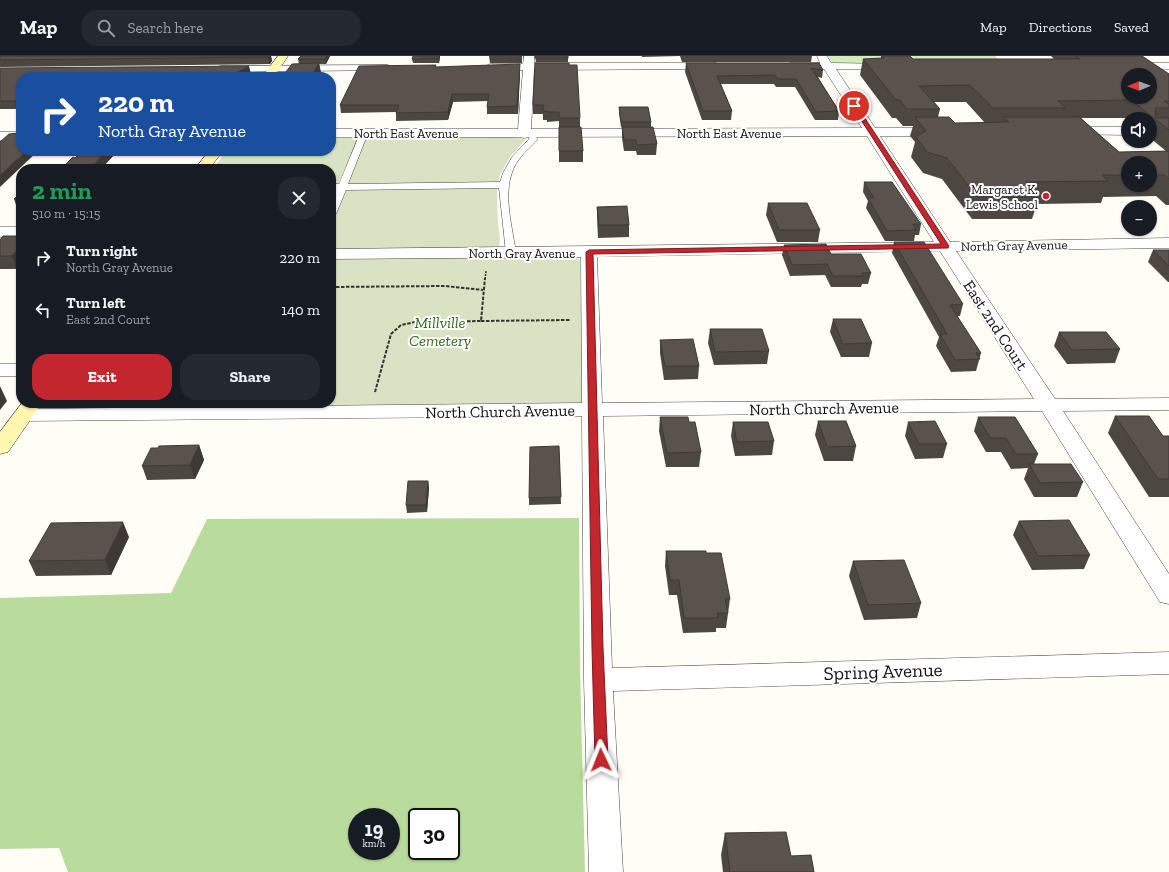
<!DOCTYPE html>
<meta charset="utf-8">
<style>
:root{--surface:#171b24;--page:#242831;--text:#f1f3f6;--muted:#9ea1a6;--line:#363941;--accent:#c4262e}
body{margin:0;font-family:"Zilla Slab",serif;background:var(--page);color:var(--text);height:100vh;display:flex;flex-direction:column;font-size:15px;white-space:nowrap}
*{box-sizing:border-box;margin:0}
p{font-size:13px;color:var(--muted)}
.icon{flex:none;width:22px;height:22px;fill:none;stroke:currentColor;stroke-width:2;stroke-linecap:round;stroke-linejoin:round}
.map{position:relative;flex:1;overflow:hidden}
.panel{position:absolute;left:16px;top:108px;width:320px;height:244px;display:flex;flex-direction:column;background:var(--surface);border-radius:16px;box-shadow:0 1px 3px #0004}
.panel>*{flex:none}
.top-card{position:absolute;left:16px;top:16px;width:320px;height:84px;border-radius:16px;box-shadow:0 1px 3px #0004;background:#1a4fa0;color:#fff;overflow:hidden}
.needle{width:26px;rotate:269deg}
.buttons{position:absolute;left:1121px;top:12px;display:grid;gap:8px}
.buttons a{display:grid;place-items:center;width:36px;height:36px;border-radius:50%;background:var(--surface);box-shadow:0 1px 3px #0004;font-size:20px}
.speed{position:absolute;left:348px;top:752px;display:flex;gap:8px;font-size:20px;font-weight:700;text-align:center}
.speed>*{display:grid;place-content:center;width:52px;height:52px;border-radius:50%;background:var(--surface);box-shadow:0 1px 3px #0004;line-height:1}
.speed small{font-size:10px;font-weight:400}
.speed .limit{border:2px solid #111;border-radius:6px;background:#fff;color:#111}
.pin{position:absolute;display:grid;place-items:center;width:34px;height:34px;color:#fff;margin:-17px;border:2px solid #fff;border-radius:50%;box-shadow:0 1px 4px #0007}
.me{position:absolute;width:44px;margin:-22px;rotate:358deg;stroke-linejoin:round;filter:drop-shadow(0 0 3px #0008)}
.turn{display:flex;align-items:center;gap:14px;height:84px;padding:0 16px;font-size:18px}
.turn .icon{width:52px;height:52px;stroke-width:2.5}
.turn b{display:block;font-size:28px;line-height:34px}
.round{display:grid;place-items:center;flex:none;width:42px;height:42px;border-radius:16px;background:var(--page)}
.headline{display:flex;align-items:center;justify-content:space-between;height:68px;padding:0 16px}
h1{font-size:24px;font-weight:700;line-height:30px;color:#1e9e55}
.primary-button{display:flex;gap:8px;margin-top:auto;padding:8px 16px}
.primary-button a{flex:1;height:46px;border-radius:16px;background:var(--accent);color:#fff;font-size:16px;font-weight:700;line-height:46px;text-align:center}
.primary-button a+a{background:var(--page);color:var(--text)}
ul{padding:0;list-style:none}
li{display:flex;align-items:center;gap:12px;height:52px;padding:0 16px}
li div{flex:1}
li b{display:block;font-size:15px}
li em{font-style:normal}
header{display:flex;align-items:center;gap:24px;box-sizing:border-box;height:56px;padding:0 20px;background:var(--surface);border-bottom:1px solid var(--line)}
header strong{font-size:19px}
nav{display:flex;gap:22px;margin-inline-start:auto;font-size:14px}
.search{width:280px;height:36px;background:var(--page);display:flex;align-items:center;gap:10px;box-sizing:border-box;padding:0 14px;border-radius:16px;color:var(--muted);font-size:15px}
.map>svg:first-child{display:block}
.green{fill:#d5ebbd}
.forest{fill:#b9dc9c;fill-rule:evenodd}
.cemetery{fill:#d9e3c4}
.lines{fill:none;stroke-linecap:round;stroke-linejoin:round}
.lane-casing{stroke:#444;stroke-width:1}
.street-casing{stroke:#444;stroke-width:1}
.secondary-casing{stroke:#333;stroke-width:1}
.path-far1{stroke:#333;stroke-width:1.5;stroke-dasharray:2 1;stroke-linecap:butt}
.path{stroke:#333;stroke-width:2;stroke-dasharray:3.5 1.5;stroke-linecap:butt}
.lane{fill:#fff;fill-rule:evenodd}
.street{fill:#fff;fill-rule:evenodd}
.secondary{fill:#fff6b0;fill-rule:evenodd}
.wall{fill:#4d4742;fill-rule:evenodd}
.shaded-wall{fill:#3f3936}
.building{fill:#5a524d;stroke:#3f3936;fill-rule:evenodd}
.route{fill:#c4262e;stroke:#7f191e}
.poi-dot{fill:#c4262e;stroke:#fff;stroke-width:1.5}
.labels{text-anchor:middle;stroke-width:4;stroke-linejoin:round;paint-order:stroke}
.far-street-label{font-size:13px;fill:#111;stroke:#fff}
.far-poi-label{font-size:13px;fill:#111;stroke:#fff;text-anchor:end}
.park-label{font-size:16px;font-style:italic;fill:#2f6b1f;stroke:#fff}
.street-label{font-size:16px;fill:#111;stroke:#fff}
.near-street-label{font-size:19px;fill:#111;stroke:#fff}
</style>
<header>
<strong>Map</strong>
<div class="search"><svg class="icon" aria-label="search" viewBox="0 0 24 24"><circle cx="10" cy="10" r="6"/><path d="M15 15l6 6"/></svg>Search here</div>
<nav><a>Map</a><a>Directions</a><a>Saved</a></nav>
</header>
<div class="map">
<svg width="1169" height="816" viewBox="0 0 1169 816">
<rect width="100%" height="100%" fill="#fffdf5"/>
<path class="green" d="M828,0H995L1004,8H833Z"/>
<path class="forest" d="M579,462L580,613L585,816H68L59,792L0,793V542L171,537L207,463ZM357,761H391V795H357ZM417,761H451V795H417Z"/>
<g class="cemetery">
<path d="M511,81L526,83C495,117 496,122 498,167C499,174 501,185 499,191L331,194V113H213L226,95H331V82Z"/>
<path d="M331,201H577L580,205L583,346L579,347L52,353L48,350L49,347H331Z"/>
</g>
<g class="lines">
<g class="lane-casing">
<path id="lane" d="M361,75H367L368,77L348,128L500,126L503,117L512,101L529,83L530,76H536L537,84C532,90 525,95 520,102C499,128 512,167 516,197L515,199H507L506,197L499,132L346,134L336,158L331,161V146L336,134H331V128H339Z"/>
</g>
<g class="street-casing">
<g id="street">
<path d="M524,0H534V7H716L722,10L716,13L534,14L531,73L862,72L824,13H790L784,10L790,7H820L817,0H827L831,7L896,8L898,10L896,12L892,13H836L875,72H941L946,73L947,76L946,79L941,80H880L950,186L1169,182V192L956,195L1055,343L1169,342V354L1063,355L1169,518V548L1160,546L1042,355L603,360L612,612L1169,596V618L613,635L623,816H589L584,624L582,360L23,365L16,363L13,359L16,355L23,353L582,347L581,201L331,203V193L934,186L867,80L529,81L524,82L519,81H331V73H518L523,14H490L484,11L490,8H523ZM940,195L1034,343L602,347L597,201Z"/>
<path d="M1126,7H1169V13L1122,12L1120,10L1122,8Z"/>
<path d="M388,9L394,12L392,14L220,16L214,13L220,10Z"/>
<path d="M1065,71H1128V79L1060,78L1059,75L1060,72Z"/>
<rect x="0" y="76" width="21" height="8"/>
<rect x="0" y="171" width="21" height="10"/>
<rect x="0" y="308" width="21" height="12"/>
</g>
</g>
<g class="secondary-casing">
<g id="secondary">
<path d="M278,0H288L274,21H262Z"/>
<path d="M209,95H223L209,113H195Z"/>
<path d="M22,347H42L8,396L0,398V376Z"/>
</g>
</g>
<path class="path-far1" d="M485,223L486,215"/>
<g class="path">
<path d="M331,231L445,230L483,234"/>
<path d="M481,265L570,264"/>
<path d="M375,336L391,278L401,269L415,266L481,265L485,222"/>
</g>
<use href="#lane" class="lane"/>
<use href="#street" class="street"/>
<use href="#secondary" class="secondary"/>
</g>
<g class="wall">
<path d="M0,0H271L272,5L270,8L0,11Z"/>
<path d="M330,0L326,8H319L321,17L299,8L298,3Z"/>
<path d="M489,0H522V7H490Z"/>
<path d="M535,0H568V6H536Z"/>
<path d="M642,0H812L811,6H682L680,0L642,1Z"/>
<path d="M881,0H910L913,3H1054L1051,0H1142L1169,18V149H1166L1156,140L1103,141L1101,147L1037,148L1032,163H972L942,123L923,117L911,101L915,86L910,80L913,70H903L896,62H892L860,19L863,3L881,2ZM934,46H966L985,67H955L938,61L940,53ZM1081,62H1125L1128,64V63H1150V82L1166,95L1119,96ZM1128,107H1150V129H1128Z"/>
<path d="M440,1L439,7H413L412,3Z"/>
<path d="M535,7L580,62V71L583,95V106H559V65L547,66V64H543V58H533V49Z"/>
<path d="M686,7H819L823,14L822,22L818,21L839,55L838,64H815L795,31H776L774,28H721L732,55L731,64H702L685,16Z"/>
<path d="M436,9V11L520,16L518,58H487V51L488,45L453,46L448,64L396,65V56L341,57L340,49Z"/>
<path d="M0,12L251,18L243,21H21V53H0Z"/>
<path d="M619,51L651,66V71L657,88L656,99H637L636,95H624L622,82V71H621L619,57Z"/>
<path d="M82,95H170L167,99L113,100L101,113H61L75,102Z"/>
<path d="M864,126L921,168L919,179H915L914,185H885L866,152L868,145L863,136Z"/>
<path d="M21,136V152H17L14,143Z"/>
<path d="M768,147L820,174L818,186H777L766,159Z"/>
<path d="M597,151L629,169V181L598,182L597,162Z"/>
<path d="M21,180V208L17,213H0V184Z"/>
<path d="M894,186L963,248L960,260H957L981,297L976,315L951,316L936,290L939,281L892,197Z"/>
<path d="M784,189L831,198L871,217L868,228H862L861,231H831L825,219L790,220L782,199Z"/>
<path d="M1153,194H1169V226H1168L1148,206Z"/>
<path d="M833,263L872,287L869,301H841L830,276Z"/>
<path d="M710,273L769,295L767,308L714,309L708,287Z"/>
<path d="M1059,276L1120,293L1115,307L1067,308L1054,290Z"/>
<path d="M660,284L699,310L698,323L664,324L660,297Z"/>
<path d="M1115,360L1163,380H1169V441H1149L1108,377Z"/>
<path d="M660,361L689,366L701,396L699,411H666L659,375Z"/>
<path d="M978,361L1038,398L1034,408L1083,426L1077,441H1034L1024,423L1028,412L1011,413L1001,396H986L974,375Z"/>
<path d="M818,365L856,390L853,405H824L815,379Z"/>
<path d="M733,366L774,385L772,399L735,400L731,380Z"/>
<path d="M908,366L947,388L943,402L915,403L905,380Z"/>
<path d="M199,389L204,404L195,423L147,424L142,410Z"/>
<path d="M559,390L561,448L529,449V442Z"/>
<path d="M428,425L429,432L427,456L407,457L406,449Z"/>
<path d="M1019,465L1090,499L1084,513L1032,514L1013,479Z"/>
<path d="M129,481L111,519L36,520L29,505Z"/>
<path d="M666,495L706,497L730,543L726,572H716V576L683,577L677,539H669L665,510Z"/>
<path d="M853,505L921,547L917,562L864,564L849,520Z"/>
<path d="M725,777L791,800L814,816H723L721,799Z"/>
</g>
<g class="shaded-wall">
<path d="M269,0H271L272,5L270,8L268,1Z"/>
<path d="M327,0H330L326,8L325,3Z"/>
<path d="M439,0H440V1L439,7L438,2Z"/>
<path d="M319,7L321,17L318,21H311Z"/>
<path d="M520,8V16L518,58L517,50Z"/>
<path d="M249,10L251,18L243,21H229L234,18Z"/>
<path d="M452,38L453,46L448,64V56Z"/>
<path d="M26,95H38L0,131V119Z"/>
<path d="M107,95H111L113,100L101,113H90Z"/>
<path d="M166,95H170L167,99Z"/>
<path d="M21,190V208L17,213L12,200Z"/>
<path d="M0,330L7,345L0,354Z"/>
<path d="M199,389L204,404L195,423L190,409Z"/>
<path d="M428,425L429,432L427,456L426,449Z"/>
<path d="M123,466L129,481L111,519L105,504Z"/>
</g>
<g class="building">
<path d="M0,0H269L268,1L0,4Z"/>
<path d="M301,0H327L325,3H298Z"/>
<path d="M413,0H439L438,2L412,3Z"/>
<rect x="535" y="0" width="33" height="2"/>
<path d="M882,0H910L913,3H1080L1076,0H1142L1169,18V45H1164L1169,48V52H1155L1156,62H1169V74L1131,44L1058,45L1066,52H993L970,29L919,30L940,53H907L900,44H896L863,3L884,2ZM1128,19H1150V41H1128Z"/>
<path d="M319,7L311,21H282L292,8Z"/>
<path d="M535,7H569V9H577L580,62H559V56H547V55H543V49H533Z"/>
<path d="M686,7H819L823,14L811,12L839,55L816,56L796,23H777L775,19L717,20L732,55H703Z"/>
<path d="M520,8L517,50L487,51L489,38H452L448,56L396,57L399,49H340L359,10L436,9L435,11Z"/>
<path d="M249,10L234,18L229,21H21V45H0V12Z"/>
<path d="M619,51H648L651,66H621Z"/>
<path d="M915,61H949L955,67L1009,66L1004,61H1079L1119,96L1169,95V123L1164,119H1150V107H1128V119H1102L1108,125L1026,126L1039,141H977L947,102L927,96L916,81L926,75Z"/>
<path d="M21,67V95H26L0,119V86L9,78L19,77L20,68Z"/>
<path d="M559,71H581L583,95H559Z"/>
<path d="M622,71H653L657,88L637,89L636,84H624Z"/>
<path d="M82,95H107L90,113H61L73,101L75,102Z"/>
<path d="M864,126H892L921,168H913L916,174L887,175L868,142H874Z"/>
<path d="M21,136V143H14Z"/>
<path d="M768,147H807L820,174H779Z"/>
<path d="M627,150L629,169H599L597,151Z"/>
<path d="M3,180H21V190L12,200H0V184Z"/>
<path d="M894,186H924L963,248L950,249L981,297H976L980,303L955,304L940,278H947Z"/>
<path d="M826,188L831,198H861L871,217H862L863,220H833L827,208L792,209L784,189Z"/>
<path d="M1153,194H1169V210Z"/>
<path d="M833,263H861L872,287L843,288Z"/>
<path d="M710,273H762L769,295L715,296Z"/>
<path d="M1059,276H1106L1120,293L1072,294Z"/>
<path d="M693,283L699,310H665L660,284Z"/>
<path d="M1115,360H1149L1163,380H1169V423H1158Z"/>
<path d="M660,361H688L689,366H695L701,396L667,397Z"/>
<path d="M978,361H1015L1038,398H1016L1006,382H990Z"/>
<path d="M818,365H846L856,390L827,391Z"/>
<path d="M935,365L947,388H919L908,366Z"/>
<path d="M733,366H768L774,385L737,386Z"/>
<path d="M199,389L190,409L142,410L151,392H158L159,390Z"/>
<path d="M559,390L561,441L529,442L530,391Z"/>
<path d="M1029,408H1071L1083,426L1040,427Z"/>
<path d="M408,425H428L426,449H406Z"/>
<path d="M1069,464L1090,499L1038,500L1019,465Z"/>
<path d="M123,466L105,504L29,505L51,467Z"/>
<path d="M666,495H706V497H721L730,543H725L728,557H717L718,562H684L679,524H670Z"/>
<path d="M904,504L921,547L868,549L853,505Z"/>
<path d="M786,776L791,800L811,799L814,816H730L725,777Z"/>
</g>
<path class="route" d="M854,48L857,50L949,190L948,192L593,198L603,592L608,704L606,708L601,710L597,708L595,704L592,592L586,196L589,194L941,188L852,50Z"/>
<circle class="poi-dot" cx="1046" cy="140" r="4"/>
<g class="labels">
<g class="far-street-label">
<text x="406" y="82">North East Avenue</text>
<text x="729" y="82">North East Avenue</text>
<text transform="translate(1014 189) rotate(-1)" y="5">North Gray Avenue</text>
<text x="522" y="202">North Gray Avenue</text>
</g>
<g class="far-poi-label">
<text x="1038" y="138">Margaret K.<tspan x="1038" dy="15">Lewis School</tspan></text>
</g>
<g class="park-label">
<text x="440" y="272">Millville<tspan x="440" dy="18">Cemetery</tspan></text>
</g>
<g class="street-label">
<text transform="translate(996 269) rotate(57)" y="6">East 2nd Court</text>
<text transform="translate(824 352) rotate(-1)" y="6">North Church Avenue</text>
<text transform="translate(500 355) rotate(-1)" y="6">North Church Avenue</text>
</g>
<g class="near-street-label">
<text transform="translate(883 615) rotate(-2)" y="7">Spring Avenue</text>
</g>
</g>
</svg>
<div class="buttons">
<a><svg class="needle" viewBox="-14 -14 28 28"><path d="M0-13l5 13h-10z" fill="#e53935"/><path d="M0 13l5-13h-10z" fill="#9ea1a6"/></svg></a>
<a><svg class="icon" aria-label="sound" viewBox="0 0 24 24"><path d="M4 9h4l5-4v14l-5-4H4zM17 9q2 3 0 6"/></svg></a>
<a>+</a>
<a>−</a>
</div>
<div class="speed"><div>19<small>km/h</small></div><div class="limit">30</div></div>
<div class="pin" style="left:854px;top:50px;background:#d93025"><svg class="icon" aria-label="arrive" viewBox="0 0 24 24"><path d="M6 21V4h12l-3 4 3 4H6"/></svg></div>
<svg class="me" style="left:601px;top:704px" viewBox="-20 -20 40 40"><path d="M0-17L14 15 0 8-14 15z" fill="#c4262e" stroke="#fff" stroke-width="4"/></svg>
<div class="top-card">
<div class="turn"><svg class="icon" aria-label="right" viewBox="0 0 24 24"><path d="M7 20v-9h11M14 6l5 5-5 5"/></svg><div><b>220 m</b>North Gray Avenue</div></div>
</div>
<section class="panel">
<div class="headline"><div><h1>2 min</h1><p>510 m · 15:15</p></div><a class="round"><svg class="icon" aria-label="close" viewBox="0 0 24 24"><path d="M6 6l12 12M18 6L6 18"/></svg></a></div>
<ul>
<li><svg class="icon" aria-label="right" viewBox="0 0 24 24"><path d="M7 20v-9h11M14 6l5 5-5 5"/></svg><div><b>Turn right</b><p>North Gray Avenue</p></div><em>220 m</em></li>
<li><svg class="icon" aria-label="left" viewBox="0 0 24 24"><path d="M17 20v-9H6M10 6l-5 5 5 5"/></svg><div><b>Turn left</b><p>East 2nd Court</p></div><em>140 m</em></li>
</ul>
<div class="primary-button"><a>Exit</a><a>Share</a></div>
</section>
</div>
